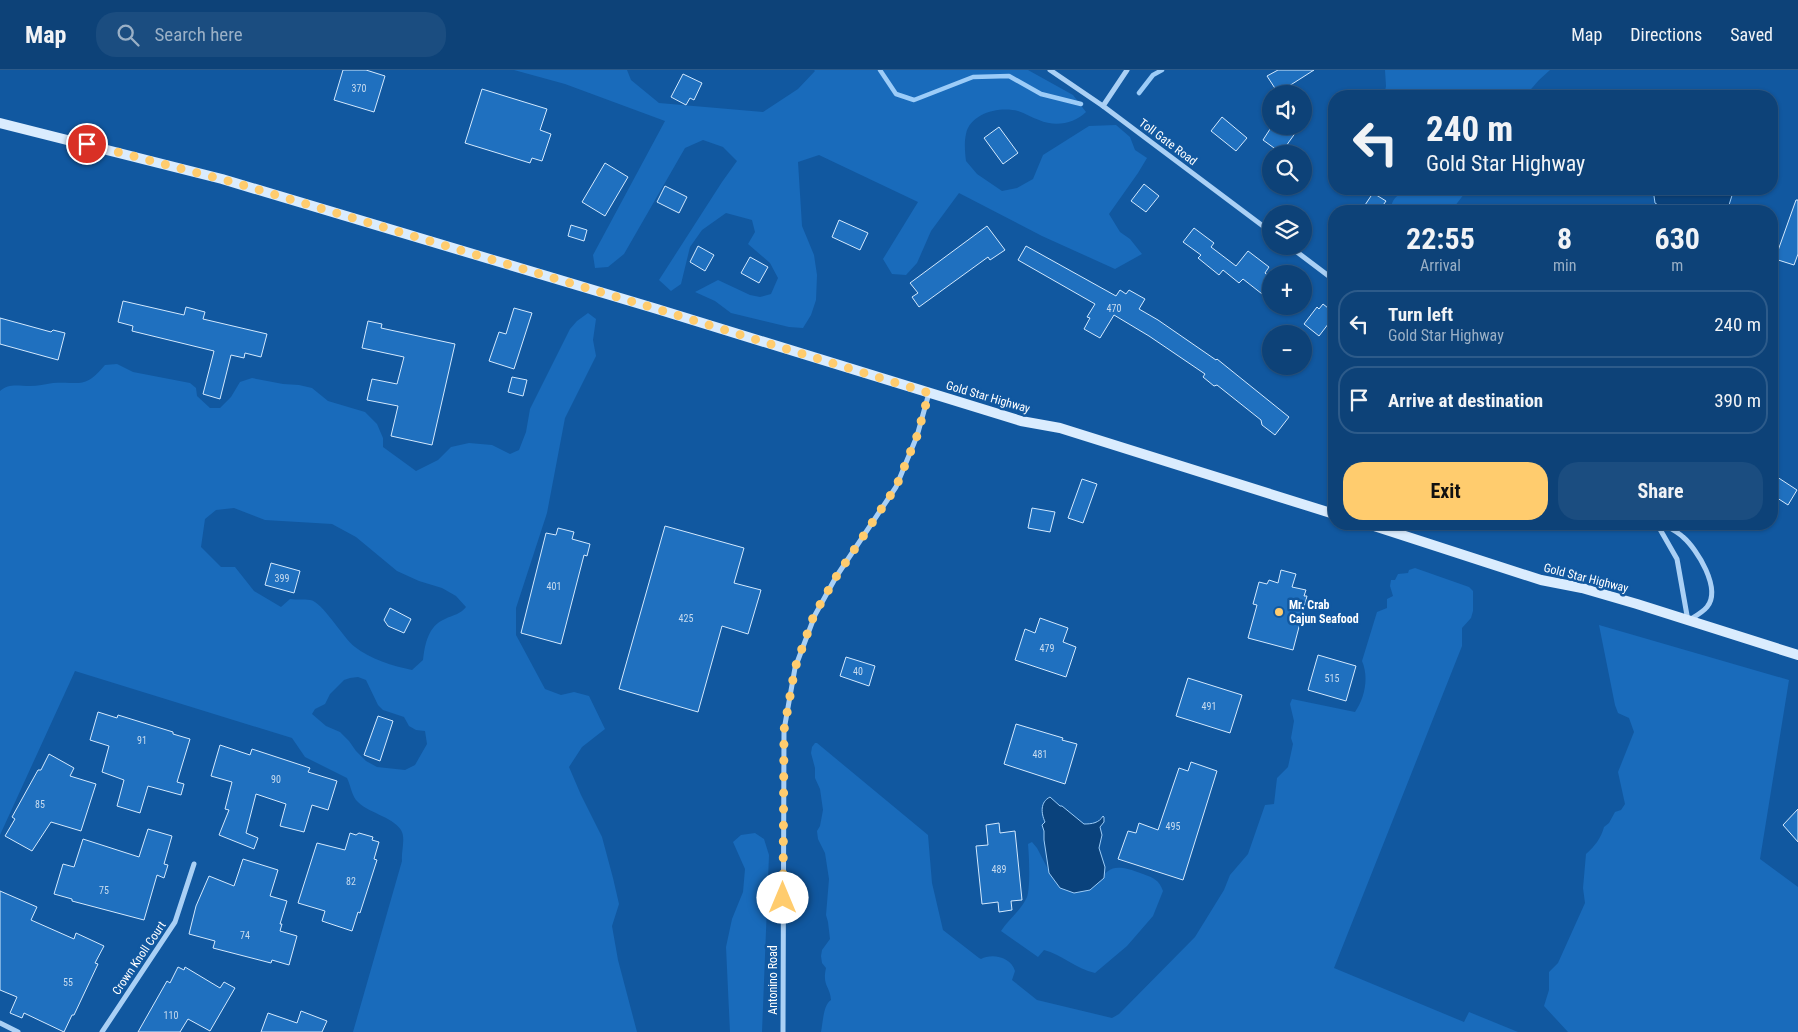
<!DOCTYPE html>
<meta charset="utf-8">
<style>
:root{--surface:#0d4278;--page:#1b4d80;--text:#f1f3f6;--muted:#9ab0c6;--line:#2d5b8a;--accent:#ffcc6e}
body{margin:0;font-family:"Roboto Condensed",sans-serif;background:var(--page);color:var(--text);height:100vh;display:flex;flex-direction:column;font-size:19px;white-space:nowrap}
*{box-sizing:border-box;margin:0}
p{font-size:16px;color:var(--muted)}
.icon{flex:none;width:28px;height:28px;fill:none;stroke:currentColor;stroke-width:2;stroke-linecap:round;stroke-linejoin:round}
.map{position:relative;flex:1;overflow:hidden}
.side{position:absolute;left:1328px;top:135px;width:450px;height:325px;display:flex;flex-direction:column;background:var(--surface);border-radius:20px;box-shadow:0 1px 4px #0004,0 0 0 1px var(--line)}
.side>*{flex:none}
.banner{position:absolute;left:1328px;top:20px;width:450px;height:105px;border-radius:20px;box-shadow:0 1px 4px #0004,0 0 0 1px var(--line);background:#0d4278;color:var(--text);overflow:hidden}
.buttons{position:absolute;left:1262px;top:15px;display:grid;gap:10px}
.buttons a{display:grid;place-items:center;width:50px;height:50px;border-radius:50%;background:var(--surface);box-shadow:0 1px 4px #0004,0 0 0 1px var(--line);font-size:25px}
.pin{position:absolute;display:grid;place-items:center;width:42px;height:42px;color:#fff;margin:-21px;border:2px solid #fff;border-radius:50%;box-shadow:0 1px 5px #0007}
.me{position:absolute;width:55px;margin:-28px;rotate:0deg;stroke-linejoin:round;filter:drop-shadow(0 0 4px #0008)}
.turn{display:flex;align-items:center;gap:18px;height:105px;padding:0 15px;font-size:22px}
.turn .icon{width:65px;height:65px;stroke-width:2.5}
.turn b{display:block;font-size:35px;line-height:42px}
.eta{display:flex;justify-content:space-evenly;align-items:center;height:85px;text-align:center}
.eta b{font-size:30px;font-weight:700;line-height:35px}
.button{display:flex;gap:10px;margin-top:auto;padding:10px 15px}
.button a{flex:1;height:58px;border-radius:20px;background:var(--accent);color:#111;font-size:20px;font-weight:700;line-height:58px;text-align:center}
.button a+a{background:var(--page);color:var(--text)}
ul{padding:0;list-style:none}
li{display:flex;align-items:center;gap:15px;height:68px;margin:0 10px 8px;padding:0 5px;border:2px solid var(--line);border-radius:20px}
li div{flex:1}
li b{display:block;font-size:19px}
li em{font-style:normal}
header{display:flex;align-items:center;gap:30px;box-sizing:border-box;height:70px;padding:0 25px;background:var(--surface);border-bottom:1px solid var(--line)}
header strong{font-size:24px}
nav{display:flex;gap:28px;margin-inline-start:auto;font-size:18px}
.search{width:350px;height:45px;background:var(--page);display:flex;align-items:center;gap:12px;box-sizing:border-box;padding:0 18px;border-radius:20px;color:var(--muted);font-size:19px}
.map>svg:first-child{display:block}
.green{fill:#196bbb;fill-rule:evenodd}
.water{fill:#0a427c;stroke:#9cccf8}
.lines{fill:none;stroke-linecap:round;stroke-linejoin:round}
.stream{stroke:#9cccf8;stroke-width:4.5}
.building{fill:#1f70bf;stroke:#d3e9fe}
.street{stroke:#aad0f5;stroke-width:5}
.secondary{stroke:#daecfe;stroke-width:10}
.route{stroke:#ffcc6e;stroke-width:9;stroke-dasharray:0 16.2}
.poi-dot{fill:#ffcc6e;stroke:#1158a0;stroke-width:2}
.labels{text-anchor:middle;stroke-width:5;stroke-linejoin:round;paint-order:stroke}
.number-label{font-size:10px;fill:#c7dbef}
.street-label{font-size:12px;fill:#fff;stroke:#1158a0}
.poi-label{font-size:12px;font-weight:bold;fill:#fff;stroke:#1158a0;text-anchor:start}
</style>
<header>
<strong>Map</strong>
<div class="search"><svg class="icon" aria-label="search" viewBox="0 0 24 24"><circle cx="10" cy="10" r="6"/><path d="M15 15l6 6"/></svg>Search here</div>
<nav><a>Map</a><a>Directions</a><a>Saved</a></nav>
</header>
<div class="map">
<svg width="1798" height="962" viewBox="0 0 1798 962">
<rect width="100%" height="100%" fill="#1158a0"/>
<g class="green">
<path d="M514,0H627L631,10L659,33L763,42L798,19L815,1L814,0H1028L1073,25L1086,42C1074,54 1055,57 1039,50C1032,48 1025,43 1018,41C1000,36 970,43 966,64C964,72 965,83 966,91L977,104L1002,121L1017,118L1033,109L1043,85L1089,56L1116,55L1130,67L1135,80L1147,88L1138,103L1109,144L1120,162L1130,169L1142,184L1115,199L1042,166L959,123L931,161L917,193L906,205L892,204L883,189L918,132L819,85L798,92L802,156L814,185L817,205L816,230L811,245L803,258L789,257L731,243L715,231L695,222L718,210L750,225L760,227L771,224L778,208L770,193L748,174L755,162L752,150L726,143L702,160L690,177L681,214L671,221L659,210L722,112L737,91L723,77L703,70L685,78L624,184L608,197L595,198L593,185L665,51L565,14Z"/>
<path d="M1385,0H1550L1539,10L1525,26H1466L1462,23L1453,19L1434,26H1384L1386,16Z"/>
<path d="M1418,119H1468L1451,141H1390C1393,123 1402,123 1418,119Z"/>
<path d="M588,243L596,249L593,270L596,286L565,348L547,443L516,538V565L545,619L561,625L574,622L589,626L605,659L582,677L569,697L581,725L602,767L613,808L619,834L612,856L618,890L637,962H353L402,791C401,781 406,768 401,760C392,746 367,743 356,730C352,725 350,714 347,708L305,687L292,668L75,601L0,765V321C9,313 18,316 30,316C38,316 45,314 53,313C80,311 84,320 105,295L117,294L133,302L190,313L196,318L197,326L210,338H220L231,327L240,312L252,308L283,314L299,315L312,318L328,331L365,342L377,354L383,368V377L416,401L438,390L451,377L469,373L492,375L510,384L519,380L526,362L530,339L570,259L577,251ZM234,438L265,450L332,454L356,467L397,501L419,511L442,518L456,526L466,537C461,544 453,545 445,549C428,556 425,574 423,590L412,600C393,596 370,589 355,577C343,568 322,531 310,530C304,529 297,530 290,529L281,537L254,521L235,497H221L201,477L205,449L216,440ZM350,608L358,607L366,610L378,635L383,640L404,647L409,656L416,660L425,661L427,674L415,695L405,700L377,697L366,691L356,681L349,671L340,662L326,656L312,644L315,639L325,634L330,624L344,610Z"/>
<path d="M1415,498L1469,517L1473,521V541L1471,548L1462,558V576L1334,898L1464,952L1469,942L1518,962H821C823,953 823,935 831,930C830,916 822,916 826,898L822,893L821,886L822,880L830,869L828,852L826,845L829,809L825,783L818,769L817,761L820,756L823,740L820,719L815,708V698L811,683L812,677L815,673H817L928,765L932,813L943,860L979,888L981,889C992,883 1011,887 1015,901L1012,910L1037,930L1112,948L1119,944L1195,867L1224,820L1230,805L1248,784L1265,735L1274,734L1277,708L1288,697L1293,674L1291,668L1294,651L1290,634L1292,629L1355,642C1365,628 1369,607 1362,591L1377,542L1387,538V529L1393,526L1390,516L1391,510H1395L1398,504L1408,503L1409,500Z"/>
<path d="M1599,555L1789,610L1760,789L1798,817V962H1568L1544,936L1549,920V902L1558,893L1585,833L1583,818L1586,784C1595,776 1601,768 1604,757L1609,753L1615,742L1621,740L1625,734L1618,702L1634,662L1629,648L1618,643L1615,635Z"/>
<path d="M755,763L764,769L769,785L762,962H730L726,877L732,849L743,822L745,799L733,772L741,765Z"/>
<path d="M1032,772L1037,778L1053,809L1080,821C1112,814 1096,785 1143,804C1154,808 1159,810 1163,821L1153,846L1127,876L1095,903C1076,899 1061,884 1044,880L1038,887L1001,861C1008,850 1020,841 1026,829C1031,822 1029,784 1028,774Z"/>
</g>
<g class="water">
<path d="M1653,119H1734L1729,135C1707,142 1676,148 1655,133Z"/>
<path d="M1050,727L1060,736H1062L1084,754C1092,754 1099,753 1103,746L1104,747V752L1100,757L1102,765L1099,778L1105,797L1104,808L1090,820L1074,823L1060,818L1049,803L1044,770V761L1042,755L1045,752C1041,743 1040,732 1050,727Z"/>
</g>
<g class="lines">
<g class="stream">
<path d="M880,0L896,24L914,30L973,7L1009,6L1041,24L1081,34"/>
<path d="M1139,23L1153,5L1162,0"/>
</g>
</g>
<g class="building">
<path d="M343,0H366L385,6L374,42L334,30Z"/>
<path d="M1278,0H1314L1278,23L1267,6Z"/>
<path d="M683,4L702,13L694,30L690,28L686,35L671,27Z"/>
<path d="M482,19L547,39L540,60L551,64L542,91L532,88L530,93L465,73Z"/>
<path d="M1222,47L1247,68L1236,81L1211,61Z"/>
<path d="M1272,56H1287L1296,62L1281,83L1263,70Z"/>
<path d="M999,57L1018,83L1003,94L984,68Z"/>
<path d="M605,93L628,107L605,146L582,132Z"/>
<path d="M1144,114L1159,126L1146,142L1131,131Z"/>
<path d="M665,116L687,127L679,143L657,132Z"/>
<path d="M1373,123L1386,131L1379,141H1361Z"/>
<path d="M1796,130H1798V184L1794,195L1775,189Z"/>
<path d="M839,150L868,163L860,180L832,167Z"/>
<path d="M571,155L587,160L584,171L568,166Z"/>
<path d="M987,156L1005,180L990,190L988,187L919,237L912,227L918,223L910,213Z"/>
<path d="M1194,158L1214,173L1211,177L1236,196L1248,181L1269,197L1265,203L1271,208V231L1243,209L1239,213L1223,200L1219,205L1198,188L1201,185L1183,172Z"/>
<path d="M698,176L714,185L705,201L690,192Z"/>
<path d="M1026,176L1116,226L1120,220L1126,224L1129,220L1145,229L1139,239L1158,250L1216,290L1217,289L1289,347L1275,365L1262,355L1261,350L1217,315L1214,316L1203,307L1205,304L1149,266L1114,245L1100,268L1084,259L1090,248L1087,247L1095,234L1018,190Z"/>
<path d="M750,187L768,197L759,213L741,203Z"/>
<path d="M123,231L184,245L186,237L205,242L203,249L267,264L261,287L245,283L244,288L231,285L220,329L203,324L214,281L132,261L133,256L118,252Z"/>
<path d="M1323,234L1333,242L1330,247L1332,249L1319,266L1304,254L1317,237L1319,239Z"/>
<path d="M514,238L532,243L514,299L489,291L499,262L506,264Z"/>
<path d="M0,248L51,262L53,260L65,263L58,290L0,274Z"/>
<path d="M368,251L382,254L381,258L455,274L432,375L391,366L398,336L367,330L372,309L397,314L404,287L362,278Z"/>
<path d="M512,307L527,310L523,326L508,322Z"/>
<path d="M1771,403L1797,420L1788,435L1771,424Z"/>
<path d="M1082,409L1097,414L1083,453L1068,448Z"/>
<path d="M1032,438L1055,442L1050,462L1028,458Z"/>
<path d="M665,456L744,478L734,513L761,520L748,564L722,556L698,642L619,619Z"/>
<path d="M558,458L574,462L572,469L590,474L587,486L584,485L561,574L521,563L546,463L556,465Z"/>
<path d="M271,493L300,501L294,523L265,515Z"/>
<path d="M1281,500L1296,504L1292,517L1306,520L1304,526H1307L1293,580L1248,568L1257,535L1253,534L1259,512L1267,514L1269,510L1278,513Z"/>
<path d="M390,538L411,549L404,563L388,556L384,550Z"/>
<path d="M1040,548L1068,558L1063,572L1076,577L1066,607L1015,590L1025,559L1035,563Z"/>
<path d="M1318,585L1356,596L1346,631L1308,620Z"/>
<path d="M846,587L875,596L869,616L840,606Z"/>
<path d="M1188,608L1242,625L1230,663L1176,646Z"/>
<path d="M98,642L117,648L118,645L173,662V664L190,669L177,712L184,714L181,725L148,716L140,743L117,736L124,710L102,702L109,676L90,670Z"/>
<path d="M378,646L393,651L380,691L364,685Z"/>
<path d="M1016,654L1063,668L1062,670L1077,674L1065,714L1004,694Z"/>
<path d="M220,675L250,685L252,679L310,698L308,702L337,711L328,740L312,735L304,762L280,756L286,734L256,724L246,763L258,768L254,779L219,765L229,740L225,739L232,712L211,706Z"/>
<path d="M49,684L74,698L70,706L96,714L81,761L51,752L32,781L5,766L15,749L12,747L38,700H41Z"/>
<path d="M1191,692L1217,701L1183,810L1118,789L1128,761L1136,763L1139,753L1158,760L1179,698L1188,701Z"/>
<path d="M1798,739V772L1783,755Z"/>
<path d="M999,753L1000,763L1015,761L1022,830L1011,831L1012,840L999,842L998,832L982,834L976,776L988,775L986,755Z"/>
<path d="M148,759L172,766L164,794L168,795L164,808L157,805L144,850L72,831V829L54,824L63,794L74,797L83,769L139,787Z"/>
<path d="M350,763L356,765L359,763L373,767L372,770L379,772L374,789L377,790L360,843L358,842L352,861L322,851L325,841L298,833L317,773L345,780Z"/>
<path d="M243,789L278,800L270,826L287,831L280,854H282L280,861L297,866L289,895L272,890L271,893L213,878L215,871L189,864L196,836L209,806L234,816Z"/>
<path d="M0,821L37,837L31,850L74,869L76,863L104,876L95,893L98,894L74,945H72L64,962L24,943L22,948L10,943L17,927L0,920Z"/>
<path d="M178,897L184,900L185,897L220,918L224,912L235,918L210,961L188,949L180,962H138L167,911L170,913Z"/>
<path d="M301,941L327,951L322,962H261L268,943L297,953Z"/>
</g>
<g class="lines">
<g class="street">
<path d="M1050,0L1103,36L1271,162"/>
<path d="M1103,36L1127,0"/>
<path d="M1289,176L1334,210"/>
<path d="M1657,454L1677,489L1688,551C1694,547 1703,542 1707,537C1722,519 1697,479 1683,467C1678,462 1670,458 1663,454"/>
<path d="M0,953L18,962"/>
<path d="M102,962L175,852L194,794"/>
<path d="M783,962L784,660L795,598L815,545L836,507L896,417L917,366L929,323"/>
</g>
<g class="secondary">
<path d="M0,53L222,109L657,239L1021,351L1060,358L1334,444"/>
<path d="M1368,454L1541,510L1582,518L1637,534L1798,585"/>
</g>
</g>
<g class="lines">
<path class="route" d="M87,74L236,113L657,239L929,323L917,366L896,417L836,507L814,545L795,598L784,660L783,828"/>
</g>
<circle class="poi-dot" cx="1279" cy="542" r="5"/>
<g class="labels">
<g class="number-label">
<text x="359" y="22">370</text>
<text x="1114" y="242">470</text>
<text x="282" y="512">399</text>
<text x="554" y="520">401</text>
<text x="686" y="552">425</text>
<text x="1047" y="582">479</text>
<text x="858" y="605">40</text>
<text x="1332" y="612">515</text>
<text x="1209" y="640">491</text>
<text x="142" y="674">91</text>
<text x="1040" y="688">481</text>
<text x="276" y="713">90</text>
<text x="40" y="738">85</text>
<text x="1173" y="760">495</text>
<text x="999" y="803">489</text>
<text x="351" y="815">82</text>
<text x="104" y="824">75</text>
<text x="245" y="869">74</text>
<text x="68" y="916">55</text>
<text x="171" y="949">110</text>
</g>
<g class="street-label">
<text transform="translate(1168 72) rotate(37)" y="4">Toll Gate Road</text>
<text transform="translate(988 327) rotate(16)" y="4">Gold Star Highway</text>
<text transform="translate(1586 508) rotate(14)" y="4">Gold Star Highway</text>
<text transform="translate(139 888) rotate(-56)" y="4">Crown Knoll Court</text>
<text transform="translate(773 910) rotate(-90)" y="4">Antonino Road</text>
</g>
<g class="poi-label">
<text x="1289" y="539">Mr. Crab<tspan x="1289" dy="14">Cajun Seafood</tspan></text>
</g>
</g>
</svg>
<div class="buttons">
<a><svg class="icon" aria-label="sound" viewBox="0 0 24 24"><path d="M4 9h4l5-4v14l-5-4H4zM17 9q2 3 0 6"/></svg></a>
<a><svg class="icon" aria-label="search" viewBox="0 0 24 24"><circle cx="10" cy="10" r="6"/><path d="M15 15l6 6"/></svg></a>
<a><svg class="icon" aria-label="layers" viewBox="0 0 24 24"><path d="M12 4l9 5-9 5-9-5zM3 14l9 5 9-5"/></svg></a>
<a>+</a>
<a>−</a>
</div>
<div class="pin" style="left:87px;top:74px;background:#d93025"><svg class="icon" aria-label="arrive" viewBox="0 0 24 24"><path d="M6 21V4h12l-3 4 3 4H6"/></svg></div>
<svg class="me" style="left:783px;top:828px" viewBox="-20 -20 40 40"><circle r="19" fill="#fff"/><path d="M0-13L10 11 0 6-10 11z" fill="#ffcc6e"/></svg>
<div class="banner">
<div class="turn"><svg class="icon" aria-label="left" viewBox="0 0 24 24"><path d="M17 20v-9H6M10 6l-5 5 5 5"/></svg><div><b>240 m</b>Gold Star Highway</div></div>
</div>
<section class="side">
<div class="eta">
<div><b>22:55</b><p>Arrival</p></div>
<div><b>8</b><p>min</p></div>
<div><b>630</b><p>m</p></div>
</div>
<ul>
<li><svg class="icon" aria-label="left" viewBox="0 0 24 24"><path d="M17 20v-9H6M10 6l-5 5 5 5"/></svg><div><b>Turn left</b><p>Gold Star Highway</p></div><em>240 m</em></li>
<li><svg class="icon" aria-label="arrive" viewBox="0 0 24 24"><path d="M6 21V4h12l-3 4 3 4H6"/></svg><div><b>Arrive at destination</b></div><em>390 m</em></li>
</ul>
<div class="button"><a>Exit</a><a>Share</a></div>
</section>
</div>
